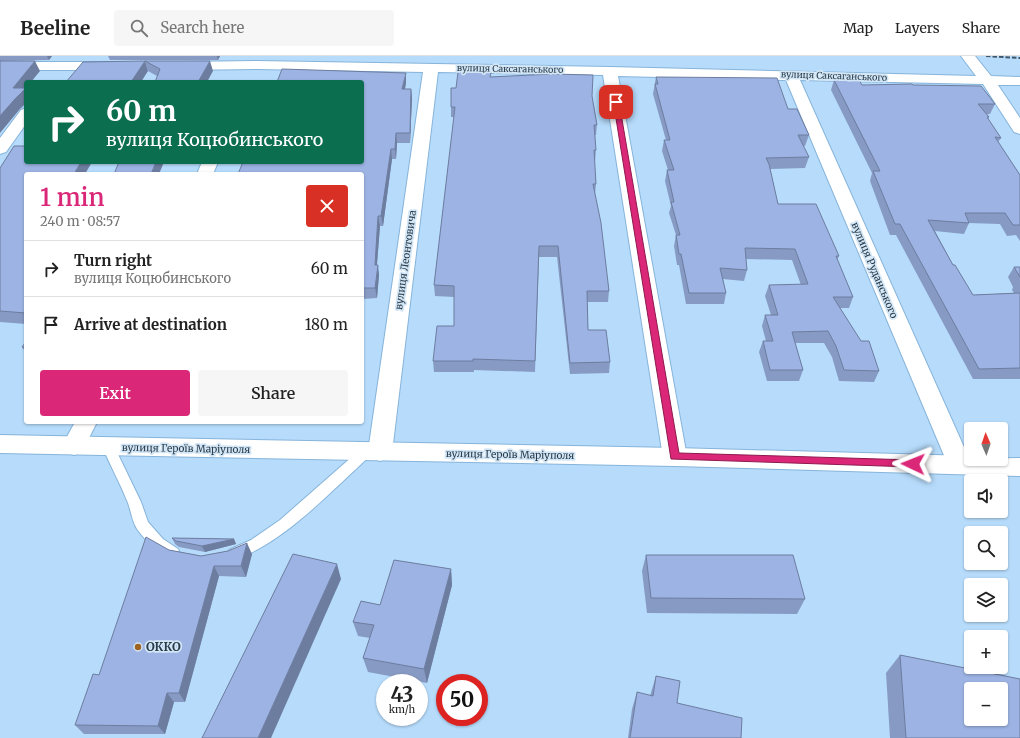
<!DOCTYPE html>
<meta charset="utf-8">
<style>
:root{--surface:#fff;--page:#f6f6f6;--text:#222;--muted:#767676;--line:#e0e0e0;--accent:#db2777}
body{margin:0;font-family:Merriweather,serif;background:var(--page);color:var(--text);height:100vh;display:flex;flex-direction:column;font-size:15px;white-space:nowrap}
*{box-sizing:border-box;margin:0}
p{font-size:13px;color:var(--muted)}
.icon{flex:none;width:22px;height:22px;fill:none;stroke:currentColor;stroke-width:2;stroke-linecap:round;stroke-linejoin:round}
.map{position:relative;flex:1;overflow:hidden}
.panel{position:absolute;left:24px;top:116px;width:340px;height:252px;display:flex;flex-direction:column;background:var(--surface);border-radius:4px;box-shadow:0 1px 3px #0004}
.panel>*{flex:none}
.hud{position:absolute;left:24px;top:24px;width:340px;height:84px;border-radius:4px;box-shadow:0 1px 3px #0004;background:#0b6e4f;color:#fff;overflow:hidden}
.needle{width:26px;rotate:358deg}
.tools{position:absolute;left:964px;top:366px;display:grid;gap:8px}
.tools a{display:grid;place-items:center;width:44px;height:44px;border-radius:4px;background:var(--surface);box-shadow:0 1px 3px #0004;font-size:20px}
.speed{position:absolute;left:376px;top:618px;display:flex;gap:8px;font-size:20px;font-weight:700;text-align:center}
.speed>*{display:grid;place-content:center;width:52px;height:52px;border-radius:50%;background:var(--surface);box-shadow:0 1px 3px #0004;line-height:1}
.speed small{font-size:10px;font-weight:400}
.speed .limit{border:6px solid #d22;background:#fff;color:#111}
.pin{position:absolute;display:grid;place-items:center;width:34px;height:34px;color:#fff;margin:-17px;border-radius:8px;box-shadow:0 2px 6px #0006}
.me{position:absolute;width:44px;margin:-22px;rotate:272deg;stroke-linejoin:round;filter:drop-shadow(0 0 3px #0008)}
.turn{display:flex;align-items:center;gap:14px;height:84px;padding:0 16px;font-size:18px}
.turn .icon{width:52px;height:52px;stroke-width:2.5}
.turn b{display:block;font-size:28px;line-height:34px}
.round{display:grid;place-items:center;flex:none;width:42px;height:42px;border-radius:4px;background:var(--page)}
.head{display:flex;align-items:center;justify-content:space-between;height:68px;padding:0 16px}
h1{font-size:24px;font-weight:600;line-height:30px;color:var(--accent)}
.primary-button{display:flex;gap:8px;margin-top:auto;padding:8px 16px}
.primary-button a{flex:1;height:46px;border-radius:4px;background:var(--accent);color:#fff;font-size:16px;font-weight:600;line-height:46px;text-align:center}
.primary-button a+a{background:var(--page);color:var(--text)}
ul{padding:0;list-style:none}
li{display:flex;align-items:center;gap:12px;height:56px;padding:0 16px;border-top:1px solid var(--line)}
li div{flex:1}
li b{display:block;font-size:15px}
li em{font-style:normal}
header{display:flex;align-items:center;gap:24px;box-sizing:border-box;height:56px;padding:0 20px;background:var(--surface);border-bottom:1px solid var(--line)}
header strong{font-size:19px}
nav{display:flex;gap:22px;margin-inline-start:auto;font-size:14px}
.search{width:280px;height:36px;background:var(--page);display:flex;align-items:center;gap:10px;box-sizing:border-box;padding:0 14px;border-radius:4px;color:var(--muted);font-size:15px}
.map>svg:first-child{display:block}
.lines{fill:none;stroke-linecap:round;stroke-linejoin:round}
.lane-casing{stroke:#86b4da;stroke-width:2}
.street-casing{stroke:#86b4da;stroke-width:2}
.secondary-casing{stroke:#86b4da;stroke-width:2}
.lane{fill:#fff;fill-rule:evenodd}
.street{fill:#fff;fill-rule:evenodd}
.secondary{fill:#fff;fill-rule:evenodd}
.rail{stroke:#405668;stroke-width:2;stroke-dasharray:4.5 2;stroke-linecap:butt}
.wall{fill:#869ac3}
.shaded-wall{fill:#6d7d9f}
.building{fill:#9cb3e3;stroke:#6d7d9f;fill-rule:evenodd}
.route{fill:#db2777;stroke:#8e194d}
.poi-dot{fill:#9d6322;stroke:#d3e6f6;stroke-width:1.5}
.labels{text-anchor:middle;stroke-width:3.5;stroke-linejoin:round;paint-order:stroke}
.far-street-label{font-size:9px;fill:#273a4a;stroke:#d3e6f6}
.street-label{font-size:10px;fill:#273a4a;stroke:#d3e6f6}
.near-poi-label{font-size:12px;font-weight:bold;fill:#273a4a;stroke:#d3e6f6;text-anchor:start}
</style>
<header>
<strong>Beeline</strong>
<div class="search"><svg class="icon" aria-label="search" viewBox="0 0 24 24"><circle cx="10" cy="10" r="6"/><path d="M15 15l6 6"/></svg>Search here</div>
<nav><a>Map</a><a>Layers</a><a>Share</a></nav>
</header>
<div class="map">
<svg width="1020" height="682" viewBox="0 0 1020 682">
<rect width="100%" height="100%" fill="#b6dbfb"/>
<g class="lines">
<g class="lane-casing">
<g id="lane">
<path d="M108,385L112,387L114,390L141,446L148,466L163,483L178,493L180,497L178,501C165,506 144,483 137,473C132,465 131,455 128,447C120,427 110,409 102,390L104,387Z"/>
<path d="M366,391L370,392L372,396L370,400C330,436 285,486 234,504L229,502L227,498L229,494L251,484L280,464L362,392Z"/>
</g>
</g>
<g class="street-casing">
<g id="street">
<path d="M961,0H975L991,20L1020,21V29H998L1020,62V78L1014,76L983,28L800,24L972,409L968,416L960,418L952,416L948,409L786,24L618,20L687,401L683,408L675,410L667,408L663,401L603,19L438,16L392,396L388,402L380,405L372,402L368,396L423,16L257,13L181,14L176,13L174,10L176,7L181,6L257,5L610,11L976,20Z"/>
<path d="M0,6H109L114,7L116,10L114,13L109,14H0Z"/>
<path d="M26,52V68L6,96L0,98V82L21,54Z"/>
<path d="M202,106H218L213,118H197Z"/>
<path d="M75,366H97L82,396L74,399L66,396L62,390Z"/>
</g>
</g>
<g class="secondary-casing">
<path id="secondary" d="M0,379L675,392L971,400V403L1020,402V420L675,410L0,397Z"/>
</g>
<use href="#lane" class="lane"/>
<use href="#street" class="street"/>
<use href="#secondary" class="secondary"/>
<path class="rail" d="M986,0L1020,2"/>
</g>
<g class="wall">
<path d="M0,0H52L49,4L0,5Z"/>
<path d="M108,0H220L218,4H110Z"/>
<path d="M145,5L213,15L157,20L148,15Z"/>
<path d="M491,21L592,40L597,69L596,79H595L596,94L595,105H594L596,128L595,138L609,235L608,246H587L588,274L610,306L609,317L570,318L557,201H539L535,316L474,314V316H434L433,305L454,270V241L435,240L434,229L454,61H451V51L456,32Z"/>
<path d="M656,21L788,53L809,79L805,90H803L809,101L805,112L770,113L778,148L839,200L837,204L853,241L849,252H840L879,315L874,326L839,325L832,301L824,287H795L803,314L799,325H767L759,296L763,285H766L762,270L765,259H771L765,240L769,229H801L792,204L746,203L747,214L744,225L723,223L726,237L724,248H686L679,209H677L674,190L676,179L669,157L671,150L665,125L667,114H668L662,95L664,84H666L653,38Z"/>
<path d="M834,24L862,29L995,48L990,58H987L989,61L988,64L1001,82L998,86L1020,119V185L1016,179L1007,180L1000,168L969,167L964,178L935,175L953,209L973,239L1014,237L1012,234L1013,231L1008,221L1014,211H1020V323H973L896,179H890L870,125L872,117L831,34Z"/>
<path d="M406,27L405,33H411L412,42L410,87H397L396,103H392L383,170H380L377,209L379,219L377,242L362,243V118Z"/>
<path d="M0,112L26,118V268L0,266Z"/>
<path d="M26,286V297L22,291Z"/>
<path d="M172,482L234,483L236,488L205,496L179,491L175,488Z"/>
<path d="M169,494L201,500L252,498L246,521L219,520L185,646H174L165,678H84L75,669Z"/>
<path d="M646,499L805,543L797,558L647,557L642,515Z"/>
<path d="M451,513L452,529L427,627L368,616L363,602L370,582L358,580L353,566L380,549Z"/>
<path d="M900,599L1020,682H890L886,617Z"/>
<path d="M656,620L677,647L741,682H628L632,653L637,636L650,640Z"/>
</g>
<g class="shaded-wall">
<path d="M47,0H52L49,4Z"/>
<path d="M217,0H220L218,4Z"/>
<path d="M35,5L40,15L31,26H26V47L20,53L0,77V60L13,32Z"/>
<path d="M145,5L148,15L141,26H131Z"/>
<path d="M210,5L213,15L207,26H198Z"/>
<path d="M406,17V27L403,42L402,33Z"/>
<path d="M411,33L412,42L410,87V77Z"/>
<path d="M396,77L397,87L396,103L395,93Z"/>
<path d="M391,93L392,103L383,170L381,160Z"/>
<path d="M81,106H92L85,118H74Z"/>
<path d="M156,106H164L159,118H151Z"/>
<path d="M378,160L380,170L376,219L375,209Z"/>
<path d="M378,209L379,219L377,242L375,232Z"/>
<path d="M234,483L236,488L205,496L202,490Z"/>
<path d="M247,487L252,498L246,521L241,510Z"/>
<path d="M337,508L341,523L271,682H258Z"/>
<path d="M214,510L219,520L185,646L179,637Z"/>
<path d="M451,513L452,529L427,627L424,613Z"/>
<path d="M167,637L174,646L165,678L158,670Z"/>
</g>
<g class="building">
<path d="M0,5H35L13,32H26L15,43L0,60Z"/>
<path d="M145,5H210L198,26H155L160,13Z"/>
<path d="M145,5L131,26H66L83,6Z"/>
<path d="M282,13L406,17L402,33H411L410,77H396L395,93H391L381,160H378L375,209H378L375,232H362V118H238L243,106H362V26H277Z"/>
<path d="M458,16H491L490,21L553,18L593,19L592,40L597,69H594L596,94H594L596,128H593L601,167L609,235H587L588,274H606L610,306L570,307L558,190H539L535,305L473,303V305H433L437,270H454V230L434,229L455,51H451V32H456Z"/>
<path d="M656,21L777,22L788,53H797L809,79H798L809,101L766,102L769,108L778,148H816L839,200H836L853,241H833L861,285H869L879,315L844,314L836,290L828,275L792,276L803,314H770L763,285H773L765,259H778L769,229L808,228L795,193L745,192L747,214L720,212L726,237H689L681,198H679L676,179H680L671,146H674L667,114H674L664,84H670L655,28H658Z"/>
<path d="M834,24H859L862,29L912,28L913,29L981,30L995,48H978L989,61H987L1001,82L995,81L1020,119V169H1013L1005,157H965L969,167L928,164L953,209H955L973,239L1020,237V312L979,313L900,168H895L873,115H880Z"/>
<path d="M14,90H26V106H81L74,118H26V257L0,255V112Z"/>
<path d="M119,106H156L151,118H114Z"/>
<path d="M1014,211H1020V221Z"/>
<path d="M26,286V292L22,291Z"/>
<path d="M146,481L169,494L201,500L228,495L247,487L241,510H214L179,637H167L158,670L75,669L93,618L99,619Z"/>
<path d="M172,482L234,483L202,490L176,485Z"/>
<path d="M293,498L337,508L258,682H202Z"/>
<path d="M646,499H793L805,543L651,542Z"/>
<path d="M394,504L451,513L424,613L363,602L374,569L353,566L361,545L380,549Z"/>
<path d="M900,599L1020,623V682H906ZM971,633H1001V663H971Z"/>
<path d="M656,620L680,625L677,647L742,662L741,682H630L637,636L653,640Z"/>
</g>
<path class="route" d="M613,44L619,46L679,397L913,404L916,405L917,408L916,410L913,411L671,403Z"/>
<circle class="poi-dot" cx="138" cy="591" r="4"/>
<g class="labels">
<g class="far-street-label">
<text transform="translate(510 13) rotate(1)" y="3">вулиця Саксаганського</text>
<text transform="translate(834 20) rotate(2)" y="3">вулиця Саксаганського</text>
</g>
<g class="street-label">
<text transform="translate(405 204) rotate(-82)" y="4">вулиця Леонтовича</text>
<text transform="translate(875 214) rotate(67)" y="4">вулиця Руданського</text>
<text transform="translate(186 392) rotate(1)" y="4">вулиця Героїв Маріуполя</text>
<text transform="translate(510 398) rotate(1)" y="4">вулиця Героїв Маріуполя</text>
</g>
<g class="near-poi-label">
<text x="146" y="595">ОККО</text>
</g>
</g>
</svg>
<div class="tools">
<a><svg class="needle" viewBox="-14 -14 28 28"><path d="M0-13l5 13h-10z" fill="#e53935"/><path d="M0 13l5-13h-10z" fill="#767676"/></svg></a>
<a><svg class="icon" aria-label="sound" viewBox="0 0 24 24"><path d="M4 9h4l5-4v14l-5-4H4zM17 9q2 3 0 6"/></svg></a>
<a><svg class="icon" aria-label="search" viewBox="0 0 24 24"><circle cx="10" cy="10" r="6"/><path d="M15 15l6 6"/></svg></a>
<a><svg class="icon" aria-label="layers" viewBox="0 0 24 24"><path d="M12 4l9 5-9 5-9-5zM3 14l9 5 9-5"/></svg></a>
<a>+</a>
<a>−</a>
</div>
<div class="speed"><div>43<small>km/h</small></div><div class="limit">50</div></div>
<div class="pin" style="left:616px;top:46px;background:#d93025"><svg class="icon" aria-label="arrive" viewBox="0 0 24 24"><path d="M6 21V4h12l-3 4 3 4H6"/></svg></div>
<svg class="me" style="left:913px;top:408px" viewBox="-20 -20 40 40"><path d="M0-17L14 15 0 8-14 15z" fill="#db2777" stroke="#fff" stroke-width="4"/></svg>
<div class="hud">
<div class="turn"><svg class="icon" aria-label="right" viewBox="0 0 24 24"><path d="M7 20v-9h11M14 6l5 5-5 5"/></svg><div><b>60 m</b>вулиця Коцюбинського</div></div>
</div>
<section class="panel">
<div class="head"><div><h1>1 min</h1><p>240 m · 08:57</p></div><a class="round" style="background:#d93025;color:#fff"><svg class="icon" aria-label="close" viewBox="0 0 24 24"><path d="M6 6l12 12M18 6L6 18"/></svg></a></div>
<ul>
<li><svg class="icon" aria-label="right" viewBox="0 0 24 24"><path d="M7 20v-9h11M14 6l5 5-5 5"/></svg><div><b>Turn right</b><p>вулиця Коцюбинського</p></div><em>60 m</em></li>
<li><svg class="icon" aria-label="arrive" viewBox="0 0 24 24"><path d="M6 21V4h12l-3 4 3 4H6"/></svg><div><b>Arrive at destination</b></div><em>180 m</em></li>
</ul>
<div class="primary-button"><a>Exit</a><a>Share</a></div>
</section>
</div>
